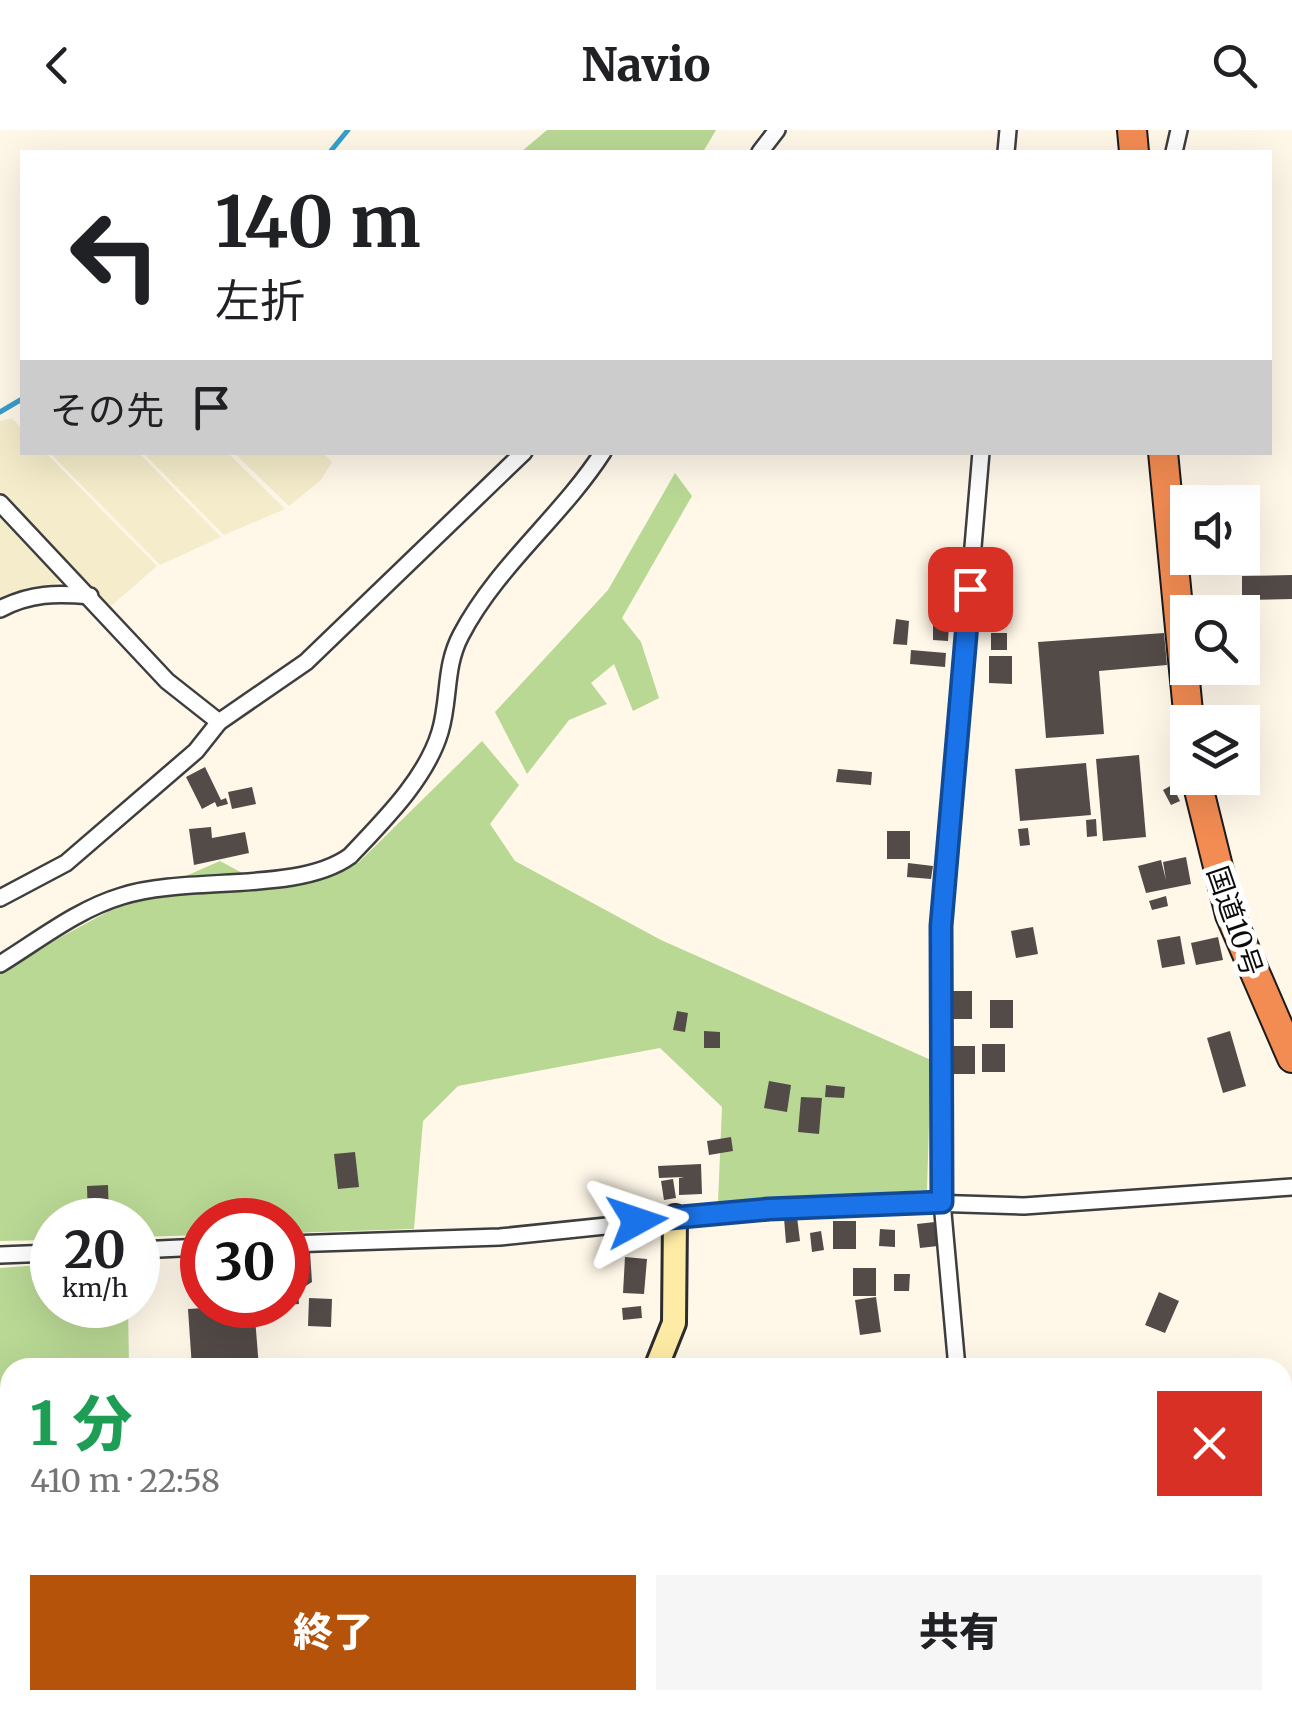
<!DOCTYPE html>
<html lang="ja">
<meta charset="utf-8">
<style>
:root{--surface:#fff;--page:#f6f6f6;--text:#202124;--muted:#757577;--accent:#b45309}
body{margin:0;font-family:Merriweather,"Noto Sans JP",serif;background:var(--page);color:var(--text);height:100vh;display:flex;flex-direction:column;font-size:38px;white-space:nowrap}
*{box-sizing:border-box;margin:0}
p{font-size:32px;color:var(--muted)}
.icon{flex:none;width:55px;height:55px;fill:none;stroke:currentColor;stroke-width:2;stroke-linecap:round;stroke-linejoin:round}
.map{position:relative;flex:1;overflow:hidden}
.side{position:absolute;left:0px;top:1228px;width:1292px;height:352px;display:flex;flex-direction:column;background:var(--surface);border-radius:30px 30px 0 0;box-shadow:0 10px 40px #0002}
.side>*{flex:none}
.guide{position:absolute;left:20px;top:20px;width:1252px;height:305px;border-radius:0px;box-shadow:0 10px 40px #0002;background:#fff;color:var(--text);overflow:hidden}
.buttons{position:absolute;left:1170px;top:355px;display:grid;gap:20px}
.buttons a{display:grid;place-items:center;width:90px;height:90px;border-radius:0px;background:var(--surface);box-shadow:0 10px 40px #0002;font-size:50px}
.speed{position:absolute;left:30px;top:1068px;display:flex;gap:20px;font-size:50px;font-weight:700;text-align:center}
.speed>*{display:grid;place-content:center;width:130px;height:130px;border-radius:50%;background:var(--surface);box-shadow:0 10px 40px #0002;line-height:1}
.speed small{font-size:25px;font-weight:400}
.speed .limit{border:15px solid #d22;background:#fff;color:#111}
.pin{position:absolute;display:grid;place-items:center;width:85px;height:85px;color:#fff;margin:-42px;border-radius:20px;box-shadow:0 5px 15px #0006}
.me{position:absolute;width:110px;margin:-55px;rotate:85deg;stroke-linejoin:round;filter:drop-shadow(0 0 8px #0008)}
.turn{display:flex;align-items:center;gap:35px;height:210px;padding:0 30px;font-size:45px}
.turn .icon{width:130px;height:130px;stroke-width:2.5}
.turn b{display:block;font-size:70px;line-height:85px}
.then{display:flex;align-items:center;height:95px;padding:0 30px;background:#0003;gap:20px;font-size:38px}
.round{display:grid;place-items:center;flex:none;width:105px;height:105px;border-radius:0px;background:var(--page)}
.overview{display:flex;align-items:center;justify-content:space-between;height:170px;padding:0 30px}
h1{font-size:60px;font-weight:800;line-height:75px;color:#1e9e55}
.action{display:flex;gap:20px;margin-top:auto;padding:20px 30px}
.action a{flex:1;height:115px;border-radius:0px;background:var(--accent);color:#fff;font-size:40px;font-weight:800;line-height:115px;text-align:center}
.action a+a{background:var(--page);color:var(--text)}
header{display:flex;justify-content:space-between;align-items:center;height:130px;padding:0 30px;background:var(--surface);font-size:45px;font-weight:800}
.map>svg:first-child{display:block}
.farmland{fill:#f4ecca}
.forest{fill:#b9d894}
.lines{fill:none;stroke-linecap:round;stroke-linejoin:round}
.stream{stroke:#369fcc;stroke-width:5}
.building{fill:#534b48}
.street-casing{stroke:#3e3e3e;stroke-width:20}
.secondary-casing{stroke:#2d2d2d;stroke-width:28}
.highway-casing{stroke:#1c1c1c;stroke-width:32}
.street{stroke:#fff;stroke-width:15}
.secondary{stroke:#feeba5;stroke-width:22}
.highway{stroke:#f38c53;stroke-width:28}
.route-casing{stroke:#114b97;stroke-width:25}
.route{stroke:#1a73e8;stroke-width:18}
.labels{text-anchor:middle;stroke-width:10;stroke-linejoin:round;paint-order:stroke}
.street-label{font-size:28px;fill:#0b0b0b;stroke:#fff}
</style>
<header><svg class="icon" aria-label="back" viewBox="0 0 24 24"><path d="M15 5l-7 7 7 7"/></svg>Navio<svg class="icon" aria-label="search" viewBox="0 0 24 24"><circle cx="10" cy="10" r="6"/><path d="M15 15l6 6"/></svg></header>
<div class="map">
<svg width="1292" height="1579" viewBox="0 0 1292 1579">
<rect width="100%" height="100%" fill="#fff8e9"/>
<g class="farmland">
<path d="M12,288L22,299V322L46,323L157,436L111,476L0,362V291Z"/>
<path d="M50,323H139L221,407L160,435Z"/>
<path d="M143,323H228L285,379L224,405Z"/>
<path d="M234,323H323L332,332L321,350L289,376Z"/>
<path d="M0,383L67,452L28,457L0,469Z"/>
</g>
<g class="forest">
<path d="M547,0H716L703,22H521Z"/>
<path d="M675,343L692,366L622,488L641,512L659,568L633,581L614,534L591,553L607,574L569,590L527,644L495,582L608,460Z"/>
<path d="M482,611L519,655L490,694L515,731L661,810L931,930L927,1060L718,1072L722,977L660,918L458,956L423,991L414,1099L288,1103V1090H202V1105L138,1107V1090H52V1110L0,1111V840L122,774L220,731L263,754L306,751L358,733Z"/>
<path d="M52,1134V1175H128L129,1237L10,1238V1470L0,1441V1138Z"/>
<path d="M57,1570H222L220,1579H60Z"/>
</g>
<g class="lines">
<g class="stream">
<path d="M330,22L348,0"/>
<path d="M0,282L22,269"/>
</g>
</g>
<g class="building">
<path d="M1292,445V469L1242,470V446Z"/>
<path d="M984,452H1007V479L984,480Z"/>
<path d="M896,489L909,491L907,515L893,514Z"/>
<path d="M933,494H949L948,511L933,510Z"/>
<rect x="991" y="503" width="16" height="17"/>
<path d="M1164,503L1167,535L1099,541L1104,604L1046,608L1038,512Z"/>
<path d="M911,520L946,523L945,537L910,534Z"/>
<path d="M989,526H1012V554L989,553Z"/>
<path d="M1139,625L1146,707L1103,711L1096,629Z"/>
<path d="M1086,633L1091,685L1020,691L1015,639Z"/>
<path d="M205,637L221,670L226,668L228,674L217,677L215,672L202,679L186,647Z"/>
<path d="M838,639L872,642L871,655L836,652Z"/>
<path d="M1172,655L1180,671L1171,675L1163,660Z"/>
<path d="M252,657L256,674L232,679L228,662Z"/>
<path d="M1096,689L1097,706L1087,707L1086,690Z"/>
<path d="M211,697L212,708L245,702L249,723L194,735L189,699Z"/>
<path d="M1028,698L1030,715L1020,716L1018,699Z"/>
<rect x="887" y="701" width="23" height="28"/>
<path d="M1186,727L1191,754L1146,763L1138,736L1161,730L1166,750L1163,732Z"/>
<path d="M908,733L933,736L931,749L907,747Z"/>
<path d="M1166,766L1168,776L1152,780L1149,771Z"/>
<path d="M1033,797L1038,824L1016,828L1011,801Z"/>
<path d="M1180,806L1185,834L1162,838L1157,810Z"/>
<path d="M1218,807L1223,830L1196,835L1191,813Z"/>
<rect x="949" y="861" width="23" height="28"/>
<rect x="990" y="870" width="23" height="28"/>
<path d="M677,881L688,883L685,902L673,900Z"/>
<path d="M704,901L720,902V918H704Z"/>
<path d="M1230,901L1246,956L1223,963L1207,908Z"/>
<rect x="982" y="914" width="23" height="28"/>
<rect x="952" y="916" width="23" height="28"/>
<path d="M769,951L791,955L787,982L764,978Z"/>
<path d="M826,955L845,957L844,968L825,967Z"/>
<path d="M801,967L822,968L819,1004L798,1002Z"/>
<path d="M731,1007L733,1021L709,1025L707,1011Z"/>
<path d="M355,1022L359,1057L338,1059L334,1024Z"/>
<path d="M701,1034L702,1064L679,1065V1048L684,1047L659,1048L658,1036Z"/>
<path d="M673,1049L676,1068L664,1070L661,1051Z"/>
<path d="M108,1055L109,1090H88L87,1056Z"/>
<path d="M797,1087L800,1111L786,1113L784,1088Z"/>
<rect x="833" y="1091" width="23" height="28"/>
<path d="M935,1092L938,1116L920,1118L917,1094Z"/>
<path d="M880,1099L895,1100V1117L879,1116Z"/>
<path d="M821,1101L824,1120L812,1122L810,1103Z"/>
<path d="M310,1122L312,1152L298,1161L299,1174L288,1175V1124Z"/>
<path d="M625,1127L647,1129L644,1164L623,1163Z"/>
<rect x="853" y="1138" width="23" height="28"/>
<path d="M894,1144H910L909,1161H894Z"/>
<path d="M1159,1162L1179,1171L1165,1203L1145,1195Z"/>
<path d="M876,1167L881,1202L860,1205L855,1170Z"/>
<path d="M309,1168L332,1169L331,1197L308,1196Z"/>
<path d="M254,1175L259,1238H192L188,1179Z"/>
<path d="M641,1176L642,1188L623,1190L622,1178Z"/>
</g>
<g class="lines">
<g class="street-casing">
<g id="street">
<path d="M760,22L777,0"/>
<path d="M1006,22L1008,0"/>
<path d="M1174,22L1179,0"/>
<path d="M0,373L167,551L219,592"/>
<path d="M0,479C31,463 56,463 90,466"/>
<path d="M0,768L66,733L196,621L219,592L306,532L524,322"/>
<path d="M0,834C39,810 78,779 122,766C188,745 298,764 350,726C383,691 426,649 440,602C450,569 444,537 461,505C497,436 561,387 603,322"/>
<path d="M288,1114L500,1107L769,1079L897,1072L1024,1076L1292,1057"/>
<path d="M138,1120L202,1117"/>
<path d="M0,1125L52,1123"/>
<path d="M957,1238L942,1072L941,796L981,322"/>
<path d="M769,1570L794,1579"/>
<path d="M1058,1570L1063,1579"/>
</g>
</g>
<g class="secondary-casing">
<g id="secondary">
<path d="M656,1238L674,1193L675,1087"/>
<path d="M467,1579L471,1570"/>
</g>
</g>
<g class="highway-casing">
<g id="highway">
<path d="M1132,0L1134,22"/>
<path d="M1163,322L1189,592"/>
<path d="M1196,648L1230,785L1292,928"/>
</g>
</g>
<use href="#street" class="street"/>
<use href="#secondary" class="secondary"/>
<use href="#highway" class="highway"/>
</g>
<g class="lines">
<g class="route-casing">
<path id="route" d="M637,1091L769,1079L942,1072L941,796L970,459"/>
</g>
<use href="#route" class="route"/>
</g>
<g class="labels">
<g class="street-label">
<text transform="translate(1235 791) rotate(71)" y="10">国道10号</text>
</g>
</g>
</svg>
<div class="buttons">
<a><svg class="icon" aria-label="sound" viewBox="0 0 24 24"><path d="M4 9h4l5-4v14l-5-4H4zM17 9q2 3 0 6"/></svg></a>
<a><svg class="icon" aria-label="search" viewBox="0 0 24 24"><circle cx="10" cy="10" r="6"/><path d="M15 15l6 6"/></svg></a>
<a><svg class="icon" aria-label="layers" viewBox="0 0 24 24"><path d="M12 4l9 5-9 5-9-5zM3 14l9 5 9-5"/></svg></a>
</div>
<div class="speed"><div>20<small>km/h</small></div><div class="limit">30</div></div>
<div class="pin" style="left:970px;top:459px;background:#d93025"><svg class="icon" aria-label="arrive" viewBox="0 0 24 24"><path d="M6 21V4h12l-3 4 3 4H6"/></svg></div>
<svg class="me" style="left:637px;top:1091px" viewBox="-20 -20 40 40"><path d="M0-17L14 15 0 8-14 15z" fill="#1a73e8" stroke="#fff" stroke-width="4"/></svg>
<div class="guide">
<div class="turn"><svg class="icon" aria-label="left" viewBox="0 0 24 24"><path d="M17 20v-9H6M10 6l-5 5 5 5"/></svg><div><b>140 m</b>左折</div></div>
<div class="then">その先<svg class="icon" aria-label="arrive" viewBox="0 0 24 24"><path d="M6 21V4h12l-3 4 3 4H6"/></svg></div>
</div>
<section class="side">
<div class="overview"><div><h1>1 分</h1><p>410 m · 22:58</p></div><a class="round" style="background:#d93025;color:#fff"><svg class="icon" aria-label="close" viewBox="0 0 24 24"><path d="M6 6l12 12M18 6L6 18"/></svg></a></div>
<div class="action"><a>終了</a><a>共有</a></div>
</section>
</div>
